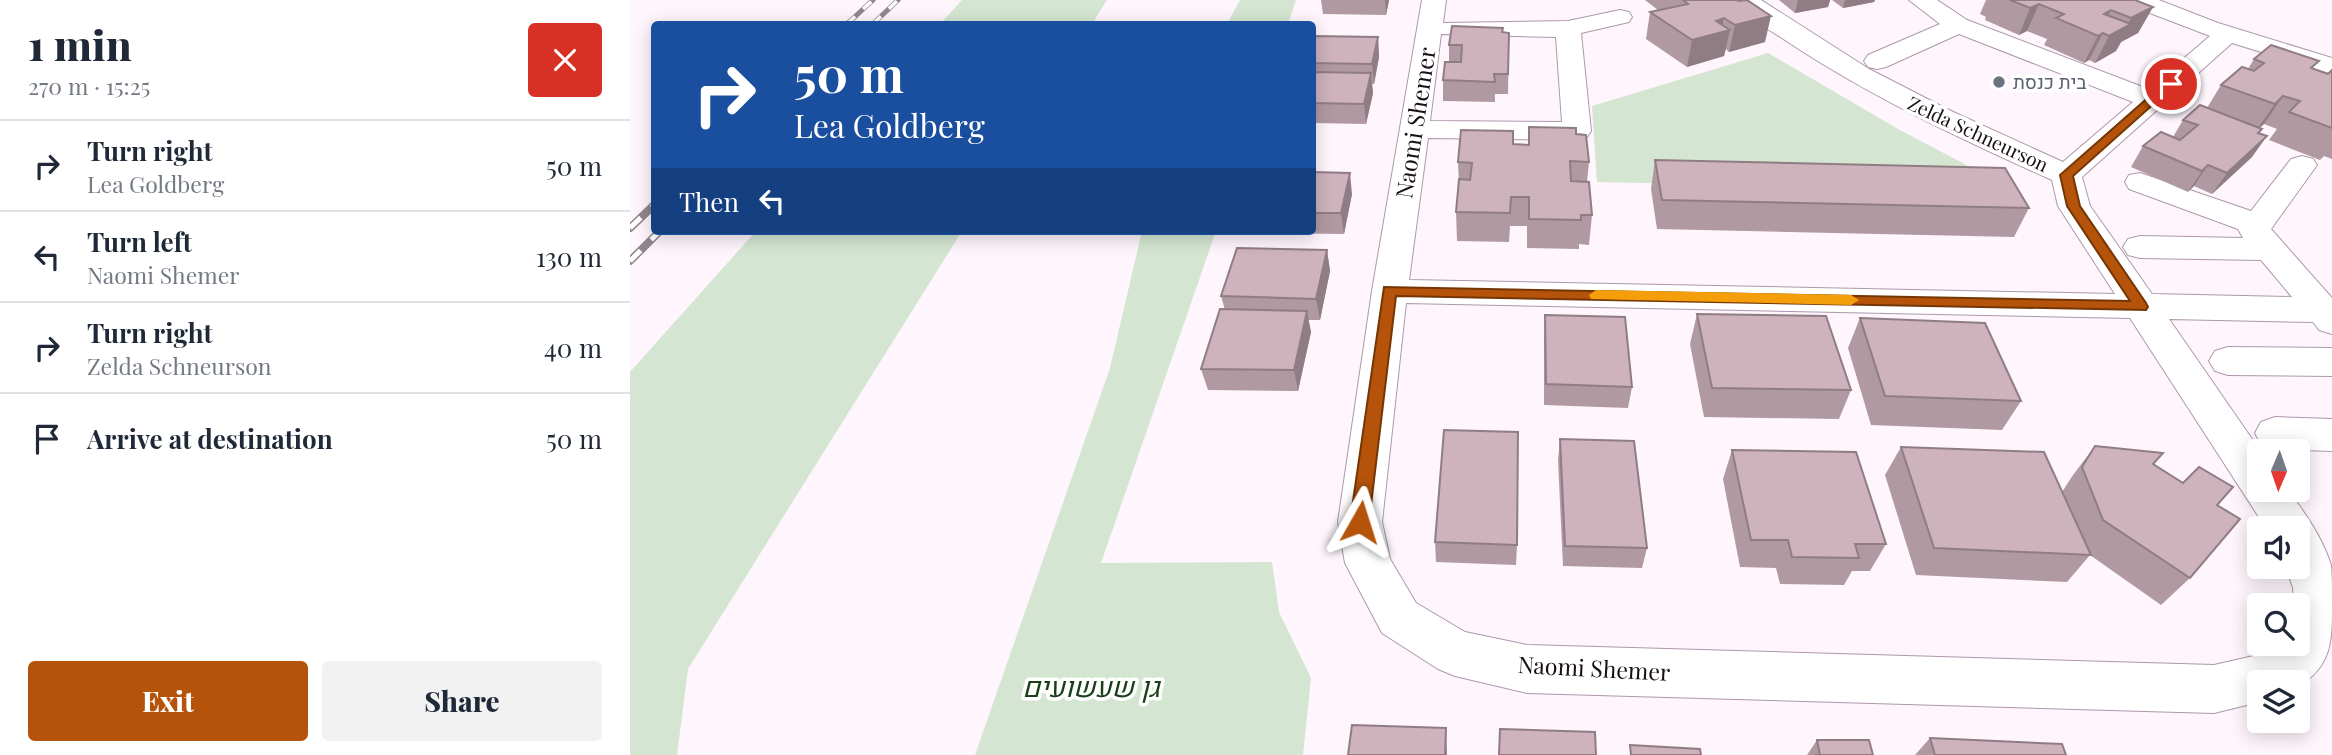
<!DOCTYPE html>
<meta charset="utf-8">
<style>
:root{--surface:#fff;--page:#f2f2f3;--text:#1f2937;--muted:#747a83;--line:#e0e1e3;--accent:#b45309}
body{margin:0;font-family:"Playfair Display",Heebo,serif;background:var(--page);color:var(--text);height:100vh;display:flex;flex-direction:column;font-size:26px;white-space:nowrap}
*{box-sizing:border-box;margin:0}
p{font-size:23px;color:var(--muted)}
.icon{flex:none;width:38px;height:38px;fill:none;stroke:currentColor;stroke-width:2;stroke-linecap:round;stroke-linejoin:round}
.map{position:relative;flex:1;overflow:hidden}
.sheet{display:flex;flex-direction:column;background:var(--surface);width:630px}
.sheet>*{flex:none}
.top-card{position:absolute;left:21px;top:21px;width:665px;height:214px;border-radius:7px;box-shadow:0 4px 18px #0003;background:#1a4fa0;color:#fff;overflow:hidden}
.needle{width:46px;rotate:182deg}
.fabs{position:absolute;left:1617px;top:439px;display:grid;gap:14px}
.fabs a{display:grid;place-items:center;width:63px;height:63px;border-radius:7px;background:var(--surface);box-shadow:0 4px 18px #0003;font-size:35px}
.pin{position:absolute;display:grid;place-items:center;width:60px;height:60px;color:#fff;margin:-30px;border:4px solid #fff;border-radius:50%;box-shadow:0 2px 7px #0007}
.me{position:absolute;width:77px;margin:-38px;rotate:6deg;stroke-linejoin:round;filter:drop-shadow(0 0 5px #0008)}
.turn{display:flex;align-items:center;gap:24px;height:147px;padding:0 28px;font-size:32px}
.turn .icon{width:91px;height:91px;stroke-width:2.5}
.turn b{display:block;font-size:49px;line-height:60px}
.then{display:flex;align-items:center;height:66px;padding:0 28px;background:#0003;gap:14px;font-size:26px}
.round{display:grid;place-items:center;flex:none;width:74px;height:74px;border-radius:7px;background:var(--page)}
.summary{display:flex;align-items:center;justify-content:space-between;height:119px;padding:0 28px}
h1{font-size:42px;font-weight:800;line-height:52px}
.primary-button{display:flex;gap:14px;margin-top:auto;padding:14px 28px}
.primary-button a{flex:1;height:80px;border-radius:7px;background:var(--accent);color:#fff;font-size:28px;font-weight:800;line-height:80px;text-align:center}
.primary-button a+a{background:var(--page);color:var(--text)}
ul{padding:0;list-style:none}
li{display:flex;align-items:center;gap:21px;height:91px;padding:0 28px;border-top:2px solid var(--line)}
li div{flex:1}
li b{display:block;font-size:26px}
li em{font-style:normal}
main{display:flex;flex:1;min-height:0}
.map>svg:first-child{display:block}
.green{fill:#d4e6d2}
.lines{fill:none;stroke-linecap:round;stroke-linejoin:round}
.minor-casing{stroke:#ad98ab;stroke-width:2}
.minor{fill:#fff;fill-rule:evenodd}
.rail-far1-casing{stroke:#8f868e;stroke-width:5}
.rail-casing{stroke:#8f868e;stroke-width:8}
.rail-far1{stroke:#fff;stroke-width:3.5;stroke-dasharray:11;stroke-linecap:butt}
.rail{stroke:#fff;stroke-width:5;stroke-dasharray:15;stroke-linecap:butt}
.wall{fill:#b199a2}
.shaded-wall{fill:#907d84}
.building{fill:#ceb2bc;stroke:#907d84;stroke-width:2}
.route{fill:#b45309;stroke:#753606;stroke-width:2}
.slow{fill:#f59e0b}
.worship-dot{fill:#6b7280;stroke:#fff;stroke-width:2.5}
.labels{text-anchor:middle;stroke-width:7;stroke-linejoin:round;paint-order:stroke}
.far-worship-label{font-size:19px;fill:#5b616d;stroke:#fff;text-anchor:start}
.far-street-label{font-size:19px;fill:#181017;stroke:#fff}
.street-label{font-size:23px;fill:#181017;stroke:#fff}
.near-park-label{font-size:28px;font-style:italic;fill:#1a3f18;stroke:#fff}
</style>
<main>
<section class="sheet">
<div class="summary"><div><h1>1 min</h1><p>270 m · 15:25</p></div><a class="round" style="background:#d93025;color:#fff"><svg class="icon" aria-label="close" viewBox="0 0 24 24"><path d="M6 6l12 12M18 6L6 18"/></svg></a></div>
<ul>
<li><svg class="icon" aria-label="right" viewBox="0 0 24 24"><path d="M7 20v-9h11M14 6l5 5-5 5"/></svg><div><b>Turn right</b><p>Lea Goldberg</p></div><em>50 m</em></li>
<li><svg class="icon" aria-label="left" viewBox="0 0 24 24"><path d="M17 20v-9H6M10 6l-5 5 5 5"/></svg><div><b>Turn left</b><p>Naomi Shemer</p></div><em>130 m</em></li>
<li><svg class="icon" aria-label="right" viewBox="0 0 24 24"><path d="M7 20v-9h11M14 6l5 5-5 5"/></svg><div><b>Turn right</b><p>Zelda Schneurson</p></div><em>40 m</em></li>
<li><svg class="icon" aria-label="arrive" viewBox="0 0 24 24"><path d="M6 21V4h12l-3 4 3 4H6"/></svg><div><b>Arrive at destination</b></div><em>50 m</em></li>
</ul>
<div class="primary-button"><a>Exit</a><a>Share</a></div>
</section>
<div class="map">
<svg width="1702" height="755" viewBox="0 0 1702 755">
<rect width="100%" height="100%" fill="#fef5fd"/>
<g class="green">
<path d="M332,0H477L462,24H310Z"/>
<path d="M610,0H666L658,24H597Z"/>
<path d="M1138,53L1268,129L1386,191L967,182L962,106Z"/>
<path d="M126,231H332L58,669L47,755H0V372Z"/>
<path d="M512,231H586L471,563L642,562L649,612L681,678L673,755H345L480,368Z"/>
</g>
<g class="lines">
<g class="minor-casing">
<g id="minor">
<path d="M792,0H816L813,23L938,21L990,10L999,12L1002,17L999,22L951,33L961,131L957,137L947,140L798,138L779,280L1485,294L1428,206L1422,180C1331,139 1241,97 1158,42C1140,30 1115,17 1103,0H1131L1239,69L1321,111L1433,162L1503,102L1329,34L1256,67L1247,69L1238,67L1234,61L1238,55L1310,24L1279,0H1307L1337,20L1518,89L1580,36L1499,5L1495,0H1529L1588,23L1702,58V74L1602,43L1452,177L1460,206L1522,294L1662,297L1631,260L1510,258L1498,255L1493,247L1498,239L1510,236L1613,238L1608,229L1499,189L1495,182L1499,175L1510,173L1621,211L1661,159L1672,156L1683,159L1687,165L1641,229L1702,298V334L1689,330L1683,322L1539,319L1631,452L1629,490H1658C1675,513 1692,537 1701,565C1702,576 1702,592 1702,603C1702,643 1702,665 1668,687V682H1629V702L1584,713L897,693L825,676L808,669L752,633L715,563L708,522L742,291ZM811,34L926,37L932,122L800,121ZM776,303L1500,318L1636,528H1668V567H1656L1663,588L1664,606H1668V644H1649L1628,655L1584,665L897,645L835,632L786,603L760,559L752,522Z"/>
<path d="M1598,347L1702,348V376L1598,375L1585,371L1579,361L1585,351Z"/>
<path d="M1645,417L1702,419V451L1645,449L1631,444L1625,433L1631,422Z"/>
</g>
</g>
<use href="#minor" class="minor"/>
<g class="rail-far1-casing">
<g id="rail-far1">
<path d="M217,24L243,0"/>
<path d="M243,24L268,0"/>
</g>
</g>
<g class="rail-casing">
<g id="rail">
<path d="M0,228L24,205"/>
<path d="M0,261L30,231"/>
</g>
</g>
<use href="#rail-far1" class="rail-far1"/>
<use href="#rail" class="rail"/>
</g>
<g class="wall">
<path d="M691,0H759L756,15L693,14Z"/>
<path d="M1015,0H1107L1135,42L1099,52L1096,49L1094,56L1057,67L1016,39L1020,12L1028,10Z"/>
<path d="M1149,0H1200L1198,7L1165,13Z"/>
<path d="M1202,0H1245L1244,2L1213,8Z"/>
<path d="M1356,0H1505L1523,7L1508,33L1491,42L1486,51L1465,63L1459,60L1454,63L1414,45L1417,39L1397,31L1389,35L1355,20L1356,17L1350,14Z"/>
<path d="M873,32L879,33L878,94H865V102L813,101V80L819,62V45Z"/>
<path d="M682,36L748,37L749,57L744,84H742L743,93L736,124L682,123Z"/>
<path d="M1624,59L1683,69L1698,74L1702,70V159L1694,156L1690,160L1639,140L1647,129L1634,124L1629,128L1632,129L1629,133L1622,157L1582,194L1564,186L1558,192L1501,167L1513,146L1543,137L1553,120L1577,108L1591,85L1618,69Z"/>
<path d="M899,127L946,134L959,162L957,182L962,215L959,245L949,244V249L897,248V226H880L879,242L827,241L826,212L829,185L828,162L883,144L898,145Z"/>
<path d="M1025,160L1399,208L1384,237L1027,229L1021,189Z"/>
<path d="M682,172L722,194L714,234L630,233V231H682Z"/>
<path d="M697,250L700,271L690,320H678L681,332L668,391L578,390L571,369L595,310L591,296Z"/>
<path d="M1067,314L1221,390L1209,419L1074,417L1060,344Z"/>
<path d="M915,315L1002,387L998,408L914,405V336Z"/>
<path d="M1230,318L1391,401L1372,430L1241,425L1218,348Z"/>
<path d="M930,439L1017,548L1012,568L933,566L928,460Z"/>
<path d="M1465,446L1523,464L1587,505L1560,578L1531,605L1460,555L1437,582L1286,575L1255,475L1271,447L1432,492L1443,475Z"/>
<path d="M1102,450L1256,544L1240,571H1222L1214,585L1150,584L1146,568L1110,567L1093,479Z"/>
<path d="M805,542L887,545L886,565L806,562Z"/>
<path d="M1300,738L1436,755H1285Z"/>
<path d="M1187,740L1243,755H1177Z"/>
</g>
<g class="shaded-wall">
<path d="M755,0H759L756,15Z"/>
<path d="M1168,0H1200L1198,7L1165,13Z"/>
<path d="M1215,0H1245L1244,2L1213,8Z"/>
<path d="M1409,4L1397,31L1389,35L1400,8Z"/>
<path d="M1523,7L1508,33L1491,42L1486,51L1465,63L1479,36L1496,27L1501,18Z"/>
<path d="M1481,10L1468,35L1473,33L1459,60L1454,63L1468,36L1474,14Z"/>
<path d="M1141,16L1135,42L1099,52L1105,25Z"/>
<path d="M1094,18L1091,32L1100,30L1094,56L1057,67L1062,40L1086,21Z"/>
<path d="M748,37L749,57L744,84L742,64Z"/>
<path d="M741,73L743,93L736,124L734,104Z"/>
<path d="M1653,96L1634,124L1625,132L1645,104Z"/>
<path d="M1637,136L1622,157L1582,194L1597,173Z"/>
<path d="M1578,165L1564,186L1558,192L1572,171Z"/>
<path d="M720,173L722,194L714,234L711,213Z"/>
<path d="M697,250L700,271L690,320L686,299Z"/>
<path d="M677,311L681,332L668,391L664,370Z"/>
<path d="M816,728L817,755H815Z"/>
</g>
<g class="building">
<path d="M1053,0H1107L1109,1L1117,0L1141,16L1105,25L1094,18L1086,21L1100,30L1062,40L1020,12L1058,4Z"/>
<path d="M1380,0H1505L1523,7L1501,18L1481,10L1474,14L1501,24L1479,36L1473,33L1468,36L1426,18L1434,14L1409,4L1400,8Z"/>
<path d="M822,26L873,28L872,32L879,33L878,74H864L865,82L813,80L815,62H831L832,45H819Z"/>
<path d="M682,36L748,37L742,64L682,63Z"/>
<path d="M1641,45L1689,61L1681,68L1698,74L1702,70V128L1659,112L1670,101L1653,96L1645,104L1591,85L1612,67L1624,71L1634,63L1624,59Z"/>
<path d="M682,72L741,73L734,104L682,103Z"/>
<path d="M1570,105L1632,129L1628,133L1637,136L1597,173L1578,165L1572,171L1513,146L1531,132L1550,140L1568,125L1553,120Z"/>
<path d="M899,127L946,128V134L956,135L959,162L940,161L941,181L959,182L962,215H951V220L899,219V197H881L880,213L826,212L829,179L840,180L842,163L828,162L831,130L883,131V144L899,145Z"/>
<path d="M1025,160L1375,168L1399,208L1032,200Z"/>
<path d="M682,172L720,173L711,213H682Z"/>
<path d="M607,248L697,250L686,299L591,296Z"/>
<path d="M590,309L677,311L664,370L571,369Z"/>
<path d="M1067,314L1196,316L1221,390L1082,388Z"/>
<path d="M915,315L995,317L1002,387L916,384Z"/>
<path d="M1230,318L1355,323L1391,401L1255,396Z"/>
<path d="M814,430L888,432L887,545L805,542Z"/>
<path d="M930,439L1004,441L1017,548L935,546Z"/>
<path d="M1465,446L1533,453L1523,464L1553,483L1569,467L1603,487L1587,505L1610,519L1560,578L1473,520L1452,467Z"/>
<path d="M1271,447L1414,452L1461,555L1304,548Z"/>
<path d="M1102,450L1226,452L1256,544H1225L1229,558L1162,557L1158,540H1121Z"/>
<path d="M722,725L816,728L815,755H718Z"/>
<path d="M870,729L965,732L966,755H869Z"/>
<path d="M1300,738L1432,744L1436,755H1305Z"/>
<path d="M1187,740H1239L1243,755H1185H1190Z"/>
<path d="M1000,745L1070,749L1071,755H1001Z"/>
</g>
<path class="route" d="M1537,81L1546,84L1443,176L1450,206L1516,303L1518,307L1516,310L766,296L739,522L736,527L730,529L723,527L720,522L754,287L1500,301L1437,206L1430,175Z"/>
<path class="slow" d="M966,290L1221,295L1229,300L1221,305L961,299L959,295Z"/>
<circle class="worship-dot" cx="1369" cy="82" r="7"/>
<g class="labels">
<g class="far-worship-label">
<text x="1383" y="89">בית כנסת</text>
</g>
<g class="far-street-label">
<text transform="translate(1348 134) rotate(25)" y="7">Zelda Schneurson</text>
</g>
<g class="street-label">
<text transform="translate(786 123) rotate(-81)" y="8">Naomi Shemer</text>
<text transform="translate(964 669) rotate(3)" y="8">Naomi Shemer</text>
</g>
<g class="near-park-label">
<text x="461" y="697">גן שעשועים</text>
</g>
</g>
</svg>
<div class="fabs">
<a><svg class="needle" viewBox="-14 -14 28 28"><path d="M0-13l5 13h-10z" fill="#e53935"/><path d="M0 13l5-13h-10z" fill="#747a83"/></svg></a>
<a><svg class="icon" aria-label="sound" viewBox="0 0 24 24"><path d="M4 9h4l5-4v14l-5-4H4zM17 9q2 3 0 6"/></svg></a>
<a><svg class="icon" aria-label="search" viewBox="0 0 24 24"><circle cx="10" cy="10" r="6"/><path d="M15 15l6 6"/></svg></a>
<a><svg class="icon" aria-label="layers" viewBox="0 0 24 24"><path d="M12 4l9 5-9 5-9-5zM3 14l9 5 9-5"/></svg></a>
</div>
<div class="pin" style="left:1541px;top:84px;background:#d93025"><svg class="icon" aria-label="arrive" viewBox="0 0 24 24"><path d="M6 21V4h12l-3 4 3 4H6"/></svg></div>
<svg class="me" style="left:730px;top:522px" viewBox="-20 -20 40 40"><path d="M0-17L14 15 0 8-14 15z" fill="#b45309" stroke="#fff" stroke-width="4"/></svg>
<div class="top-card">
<div class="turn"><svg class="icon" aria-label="right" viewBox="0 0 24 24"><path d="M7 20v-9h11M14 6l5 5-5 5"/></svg><div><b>50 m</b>Lea Goldberg</div></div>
<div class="then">Then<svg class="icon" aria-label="left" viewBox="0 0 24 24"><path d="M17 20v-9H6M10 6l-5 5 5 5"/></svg></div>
</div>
</div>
</main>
